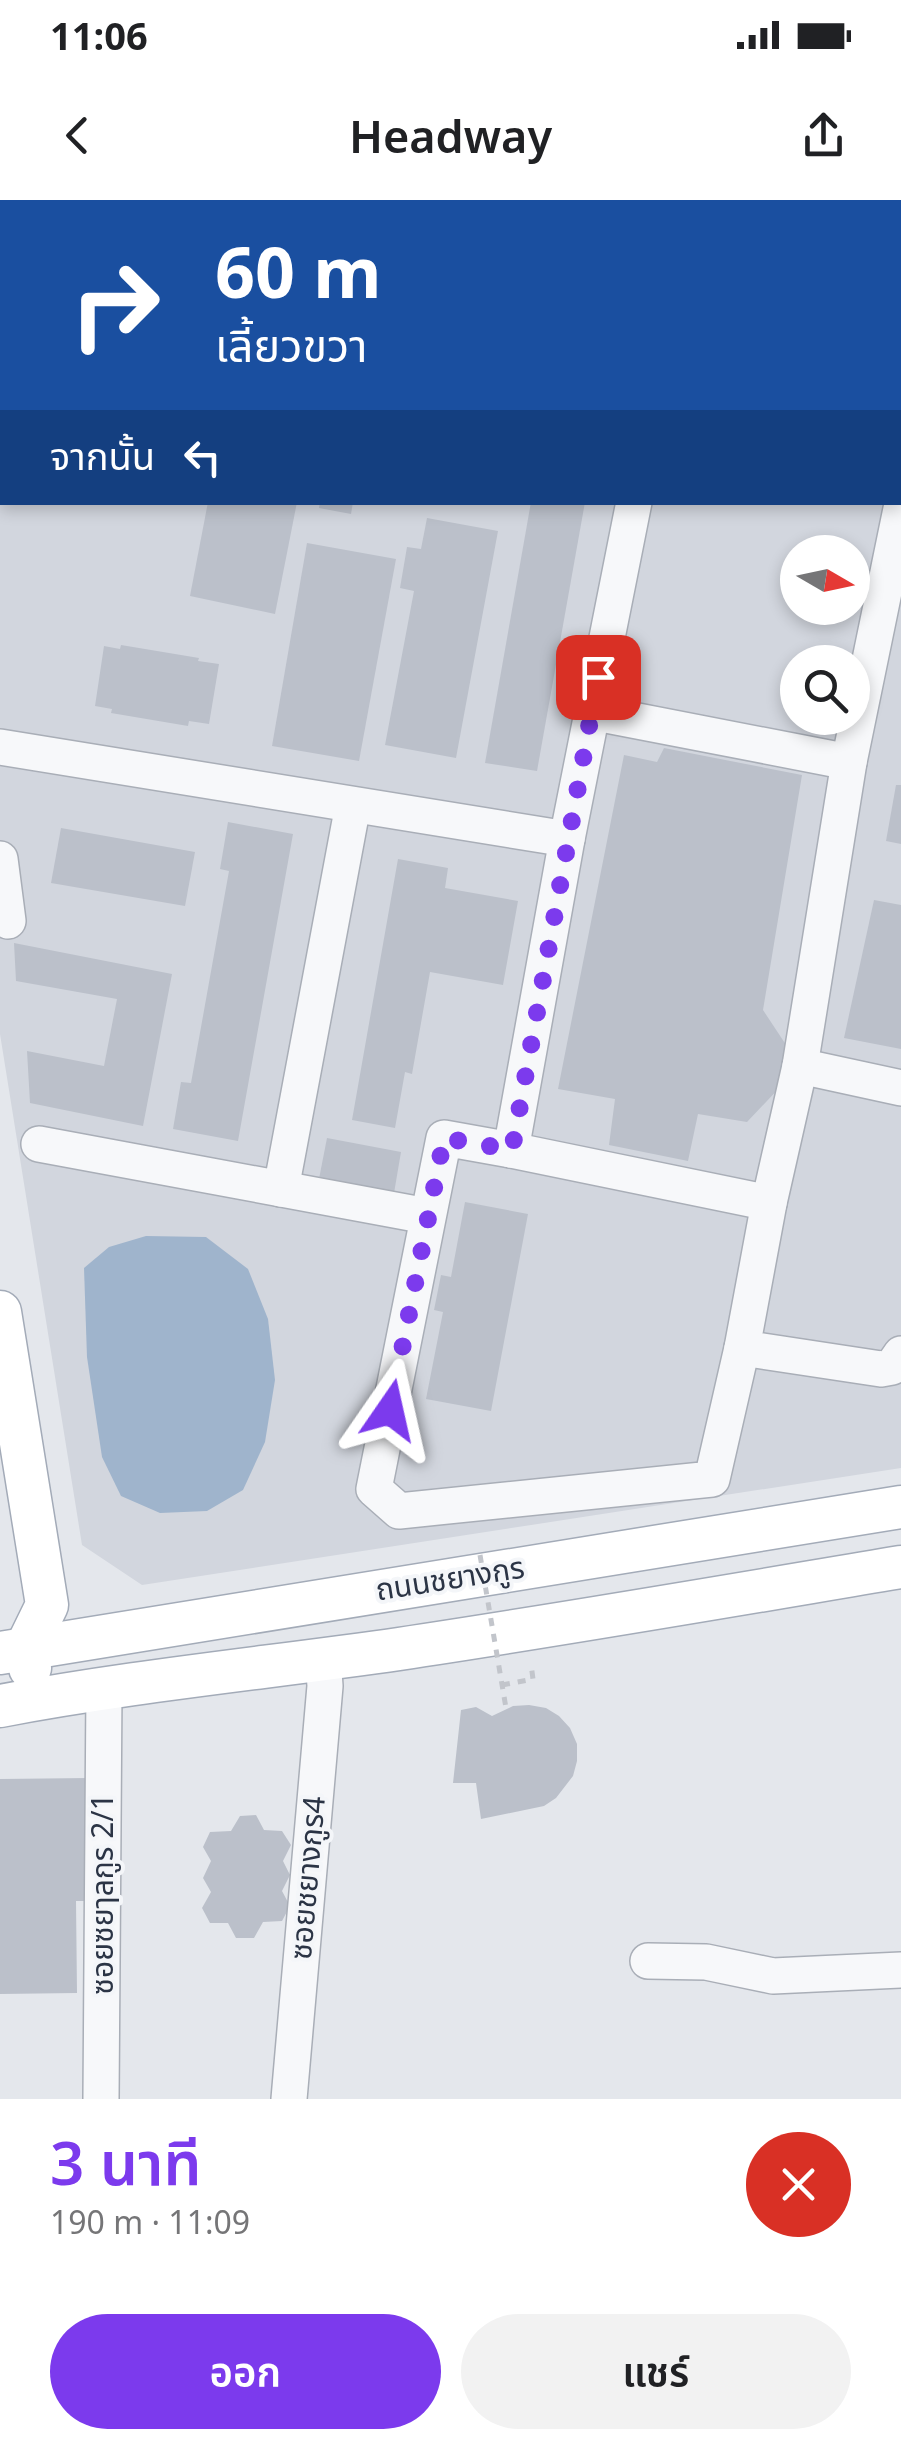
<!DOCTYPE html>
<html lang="th">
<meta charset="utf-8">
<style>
:root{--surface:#fff;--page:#f2f2f2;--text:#202124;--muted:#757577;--accent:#7c3aed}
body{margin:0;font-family:"Noto Sans","Noto Sans Thai",sans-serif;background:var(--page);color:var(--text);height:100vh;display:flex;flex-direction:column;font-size:38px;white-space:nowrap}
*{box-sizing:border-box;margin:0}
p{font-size:32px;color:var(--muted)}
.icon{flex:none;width:55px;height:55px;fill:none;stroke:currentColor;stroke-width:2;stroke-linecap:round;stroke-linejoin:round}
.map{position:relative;height:1899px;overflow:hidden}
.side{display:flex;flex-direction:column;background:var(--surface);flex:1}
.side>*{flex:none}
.banner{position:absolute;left:0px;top:0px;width:902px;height:305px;box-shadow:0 5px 15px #0003;background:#1a4fa0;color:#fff;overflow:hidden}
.needle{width:65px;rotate:99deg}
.buttons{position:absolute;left:780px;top:335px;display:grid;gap:20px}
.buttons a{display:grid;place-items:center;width:90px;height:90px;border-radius:50%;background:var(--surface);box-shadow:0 5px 15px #0003;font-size:50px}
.pin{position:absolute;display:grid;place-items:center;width:85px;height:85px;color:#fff;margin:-42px;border-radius:20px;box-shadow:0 5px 15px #0006}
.me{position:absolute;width:110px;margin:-55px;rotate:11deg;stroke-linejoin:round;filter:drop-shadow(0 0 8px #0008)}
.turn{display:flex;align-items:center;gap:35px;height:210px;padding:0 50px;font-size:45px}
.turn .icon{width:130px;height:130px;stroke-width:2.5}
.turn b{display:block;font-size:70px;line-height:85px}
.then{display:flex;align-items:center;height:95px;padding:0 50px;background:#0003;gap:20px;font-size:38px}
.round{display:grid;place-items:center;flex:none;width:105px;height:105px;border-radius:52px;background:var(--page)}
.overview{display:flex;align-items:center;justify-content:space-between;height:170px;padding:0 50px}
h1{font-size:60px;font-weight:600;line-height:75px;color:var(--accent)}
.action{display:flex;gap:20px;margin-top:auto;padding:20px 50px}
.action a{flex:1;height:115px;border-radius:60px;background:var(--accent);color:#fff;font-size:40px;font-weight:600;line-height:115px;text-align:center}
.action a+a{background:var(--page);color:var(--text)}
.status{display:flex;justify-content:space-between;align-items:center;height:70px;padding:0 50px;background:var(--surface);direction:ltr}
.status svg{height:28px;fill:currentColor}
header{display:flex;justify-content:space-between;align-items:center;height:130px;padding:0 50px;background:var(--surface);font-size:45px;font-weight:600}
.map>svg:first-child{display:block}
.built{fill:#d2d6de;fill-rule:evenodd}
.green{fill:#c9d6c5}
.water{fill:#9fb4cc}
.building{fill:#bbc0ca}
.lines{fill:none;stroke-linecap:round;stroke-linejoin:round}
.minor-casing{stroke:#a9aeb7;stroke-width:38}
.major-casing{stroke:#a3abb8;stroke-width:45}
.path{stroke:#c2c5cb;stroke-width:5;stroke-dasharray:8 8;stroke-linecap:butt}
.minor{stroke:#f7f8fa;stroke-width:35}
.major{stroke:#fff;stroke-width:42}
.path-bridge{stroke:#c2c5cb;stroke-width:5;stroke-dasharray:8 8;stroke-linecap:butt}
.route{stroke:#7c3aed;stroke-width:18;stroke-dasharray:0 32.4}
.labels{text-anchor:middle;stroke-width:8;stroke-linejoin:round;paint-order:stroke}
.street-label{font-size:30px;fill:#2b3445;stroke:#f4f6f9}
</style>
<div class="status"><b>11:06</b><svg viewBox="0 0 49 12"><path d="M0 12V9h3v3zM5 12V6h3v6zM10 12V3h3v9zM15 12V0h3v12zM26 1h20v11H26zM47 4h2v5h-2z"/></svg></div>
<header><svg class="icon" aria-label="back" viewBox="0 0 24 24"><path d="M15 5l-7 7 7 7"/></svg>Headway<svg class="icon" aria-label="share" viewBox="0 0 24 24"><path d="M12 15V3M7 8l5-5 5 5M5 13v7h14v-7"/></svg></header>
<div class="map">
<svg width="901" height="1899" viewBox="0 0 901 1899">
<rect width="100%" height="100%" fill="#e4e7ec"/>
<path class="built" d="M0,0H901V1268L142,1385L82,1345L0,834ZM2,2H900V302H2ZM798,352H852V408H798ZM798,462H852V518H798Z"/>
<path class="green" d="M110,0H518L515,2H122Z"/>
<path class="water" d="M146,1036L206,1037L248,1069L268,1119L275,1180L265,1242L243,1290L207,1311L160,1313L121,1296L102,1257L87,1157L84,1068L109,1047Z"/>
<g class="building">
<path d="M208,302H297L275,414L190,396Z"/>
<path d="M320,302H353L351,314L319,308Z"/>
<path d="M531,302H585L537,571L485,563Z"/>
<path d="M427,318L498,331L456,558L385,545L414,391L400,388L407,347L421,349Z"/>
<path d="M307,343L396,359L359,561L272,546Z"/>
<path d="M121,445L199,458L198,461L219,464L209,524L189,521L188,526L111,513L112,509L95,506L104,446L120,449Z"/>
<path d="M664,548L802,575L763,810L800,866L747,922L698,914L688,961L609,945L615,899L558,889L624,555L657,562Z"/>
<path d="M896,585H901V644L886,641Z"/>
<path d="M228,622L293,634L238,941L173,929L181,882L191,883L229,671L220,669Z"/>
<path d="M61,628L195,652L185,706L51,683Z"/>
<path d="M398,659L448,668L445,688L518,701L503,785L430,772L412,874L405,872L395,928L352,920Z"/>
<path d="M874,700L901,705V849L844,838Z"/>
<path d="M14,743L172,774L143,926L30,903L27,851L104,866L117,799L16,781Z"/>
<path d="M327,938L401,952L394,993L319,979Z"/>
<path d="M465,1002L528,1014L491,1211L426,1199L443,1112L434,1110L441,1075L451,1077Z"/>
<path d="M529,1505L546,1508L559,1516L570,1528L577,1544V1561L573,1576L556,1598L544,1606L481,1619L476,1583H453L461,1510L476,1507L492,1516L513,1506Z"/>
<path d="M89,1578L90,1701H76L77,1793L0,1794V1579Z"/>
<path d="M256,1615L264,1630L282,1631L291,1645L283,1661L290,1675L282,1691L290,1706L282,1721L263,1722L254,1738H236L228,1723H210L202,1708L211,1692L203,1678L211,1661L203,1647L210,1632L231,1631L240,1616Z"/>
</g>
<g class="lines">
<g class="minor-casing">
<g id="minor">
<path d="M591,2L592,0"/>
<path d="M0,100L2,101"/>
<path d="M634,302L567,639L511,950L444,938L374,1289L399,1311L712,1279L742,1148L769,1003L800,866L849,562L901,309"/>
<path d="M591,512L849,562"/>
<path d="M0,547L567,639"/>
<path d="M0,659L8,721"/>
<path d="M800,866L901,888"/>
<path d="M39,944L427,1016"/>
<path d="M511,950L769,1003"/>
<path d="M281,989L353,605"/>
<path d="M742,1148L881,1169L892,1167L901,1154"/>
<path d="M648,1761L706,1762L773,1776L901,1770"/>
<path d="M101,1899L104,1488"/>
<path d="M289,1899L325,1486L323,1458"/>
</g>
</g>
<g class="major-casing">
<g id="major">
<path d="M0,1112L47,1405L26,1448L30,1468"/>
<path d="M0,1453L901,1307"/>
<path d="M0,1506C132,1481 266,1468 399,1449C566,1424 734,1395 901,1367"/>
</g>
</g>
<path class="path" d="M502,1485L533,1479L531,1464"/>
<use href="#minor" class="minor"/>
<use href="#major" class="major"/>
<path class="path-bridge" d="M480,1355L506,1508"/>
</g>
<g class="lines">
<path class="route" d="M390,1210L444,938L512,950L598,477"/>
</g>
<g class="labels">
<g class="street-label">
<text transform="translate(450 1379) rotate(-9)" y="10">ถนนชยางกูร</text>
<text transform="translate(308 1678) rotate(-85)" y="10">ซอยชยางกูร4</text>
<text transform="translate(103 1694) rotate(-90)" y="10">ซอยซยๅลกูร 2/1</text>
</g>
</g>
</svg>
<div class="buttons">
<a><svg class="needle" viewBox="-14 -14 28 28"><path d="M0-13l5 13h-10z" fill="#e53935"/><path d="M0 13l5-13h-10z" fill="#757577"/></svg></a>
<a><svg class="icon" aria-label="search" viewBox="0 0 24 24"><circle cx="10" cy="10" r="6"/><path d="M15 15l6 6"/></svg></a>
</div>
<div class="pin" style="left:598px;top:477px;background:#d93025"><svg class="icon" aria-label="arrive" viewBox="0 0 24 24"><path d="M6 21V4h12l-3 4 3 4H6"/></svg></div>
<svg class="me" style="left:390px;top:1210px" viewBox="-20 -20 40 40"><path d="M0-17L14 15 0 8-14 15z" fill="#7c3aed" stroke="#fff" stroke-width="4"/></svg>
<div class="banner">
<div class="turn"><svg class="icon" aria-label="right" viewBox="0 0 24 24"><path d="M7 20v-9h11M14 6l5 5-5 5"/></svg><div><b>60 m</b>เลี้ยวขวา</div></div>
<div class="then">จากนั้น<svg class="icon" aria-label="left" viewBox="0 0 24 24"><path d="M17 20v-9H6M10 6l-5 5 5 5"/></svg></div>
</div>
</div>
<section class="side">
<div class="overview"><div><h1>3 นาที</h1><p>190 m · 11:09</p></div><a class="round" style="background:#d93025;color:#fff"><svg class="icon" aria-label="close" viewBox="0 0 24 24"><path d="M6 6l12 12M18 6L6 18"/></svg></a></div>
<div class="action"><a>ออก</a><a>แชร์</a></div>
</section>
